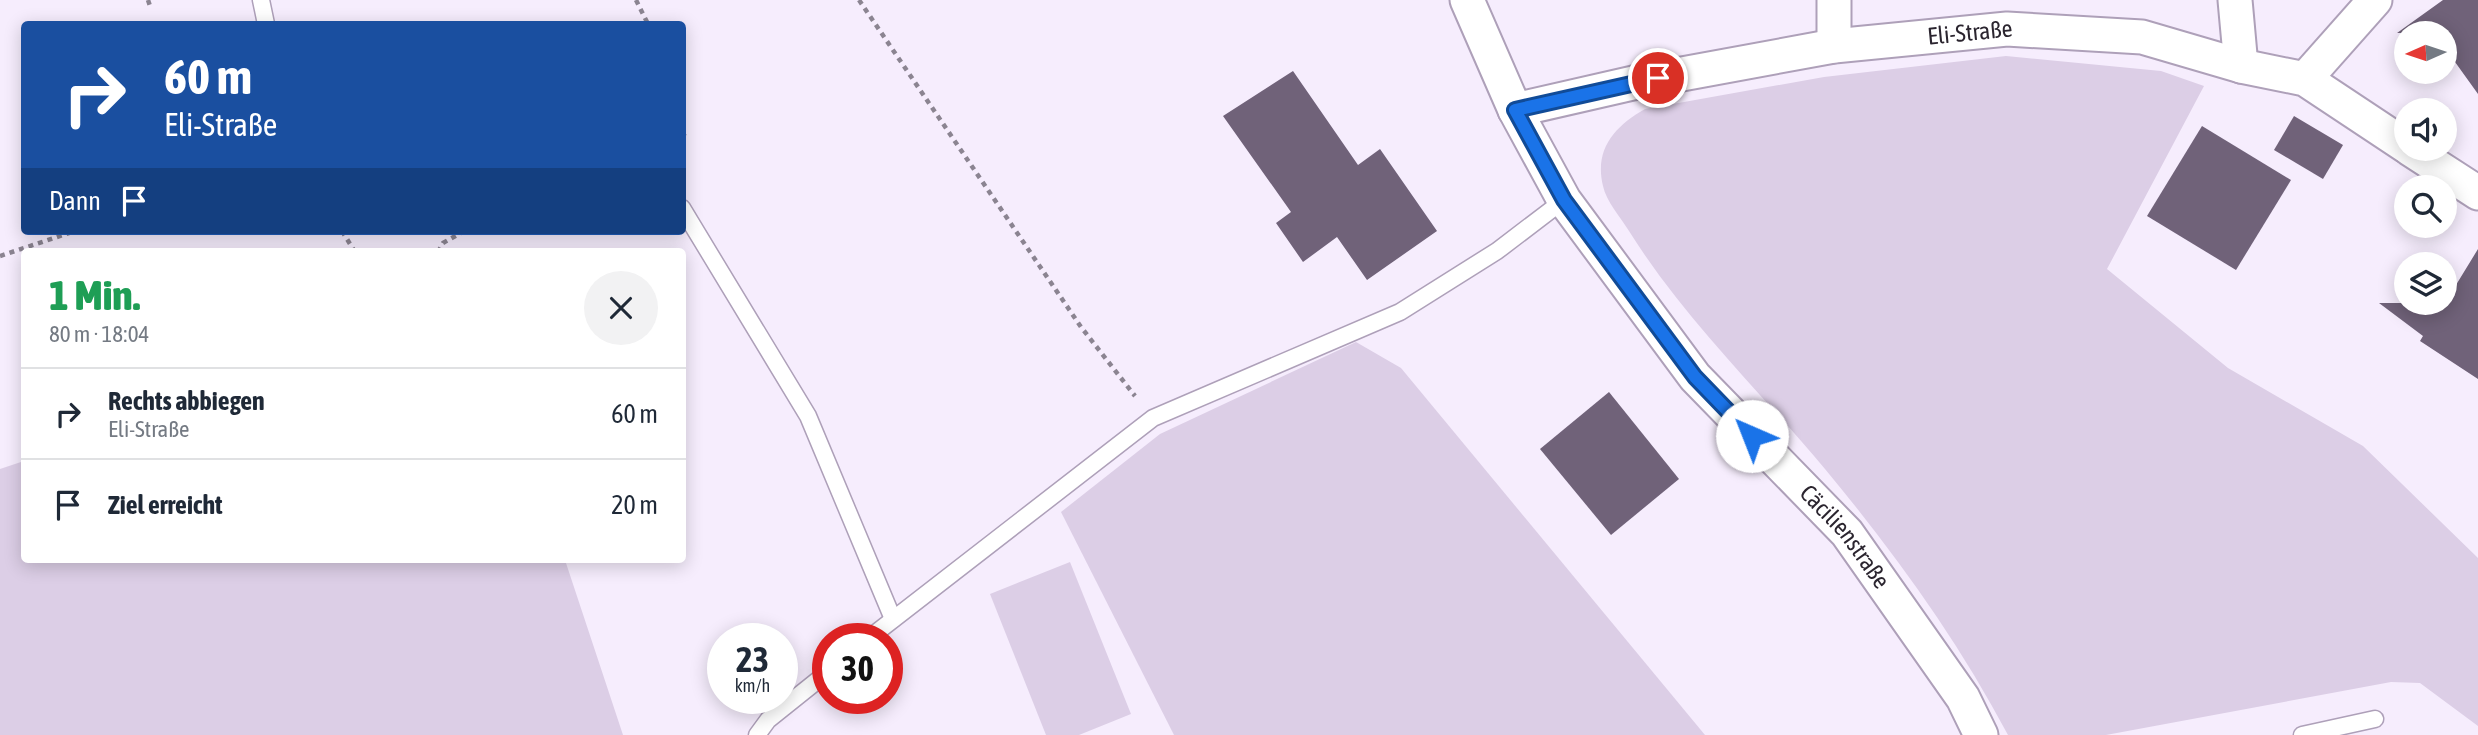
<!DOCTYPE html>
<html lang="de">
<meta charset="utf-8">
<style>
:root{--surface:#fff;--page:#f2f2f3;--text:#1f2937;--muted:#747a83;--line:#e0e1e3}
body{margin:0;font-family:"Asap Condensed",sans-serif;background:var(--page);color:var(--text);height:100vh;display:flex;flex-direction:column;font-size:26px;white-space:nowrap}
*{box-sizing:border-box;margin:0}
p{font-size:23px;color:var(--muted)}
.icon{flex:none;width:38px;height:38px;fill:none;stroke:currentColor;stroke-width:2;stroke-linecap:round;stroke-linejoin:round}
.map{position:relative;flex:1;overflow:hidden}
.details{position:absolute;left:21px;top:248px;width:665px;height:315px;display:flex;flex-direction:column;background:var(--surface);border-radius:7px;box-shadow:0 4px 18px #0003}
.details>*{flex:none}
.guide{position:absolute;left:21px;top:21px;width:665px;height:214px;border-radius:7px;box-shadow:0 4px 18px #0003;background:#1a4fa0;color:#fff;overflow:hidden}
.needle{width:46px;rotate:267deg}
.tools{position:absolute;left:2394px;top:21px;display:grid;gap:14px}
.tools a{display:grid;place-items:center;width:63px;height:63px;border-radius:50%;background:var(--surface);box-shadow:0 4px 18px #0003;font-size:35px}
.speed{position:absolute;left:707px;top:623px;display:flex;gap:14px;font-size:35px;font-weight:700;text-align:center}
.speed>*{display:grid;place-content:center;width:91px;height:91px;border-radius:50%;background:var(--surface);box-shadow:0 4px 18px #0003;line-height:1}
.speed small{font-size:18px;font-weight:400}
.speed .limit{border:10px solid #d22;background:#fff;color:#111}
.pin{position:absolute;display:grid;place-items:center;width:60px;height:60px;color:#fff;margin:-30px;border:4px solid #fff;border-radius:50%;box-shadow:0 2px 7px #0007}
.me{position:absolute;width:77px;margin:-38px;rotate:316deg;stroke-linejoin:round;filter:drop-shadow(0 0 5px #0008)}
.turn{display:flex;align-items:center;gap:24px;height:147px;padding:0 28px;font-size:32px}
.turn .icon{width:91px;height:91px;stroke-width:2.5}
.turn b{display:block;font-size:49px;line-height:60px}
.then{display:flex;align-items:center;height:66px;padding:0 28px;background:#0003;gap:14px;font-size:26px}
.round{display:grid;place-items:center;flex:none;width:74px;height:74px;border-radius:37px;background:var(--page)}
.headline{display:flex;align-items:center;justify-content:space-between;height:119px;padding:0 28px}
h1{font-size:42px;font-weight:800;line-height:52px;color:#1e9e55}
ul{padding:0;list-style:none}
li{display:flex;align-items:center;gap:21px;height:91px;padding:0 28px;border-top:2px solid var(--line)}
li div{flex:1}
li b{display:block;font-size:26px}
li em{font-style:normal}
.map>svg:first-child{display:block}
.green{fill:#dccee6}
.building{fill:#706279}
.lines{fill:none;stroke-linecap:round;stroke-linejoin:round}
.service-casing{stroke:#aea0b9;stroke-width:19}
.minor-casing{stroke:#aea0b9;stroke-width:37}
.path{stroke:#8b8491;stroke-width:4.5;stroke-dasharray:5 5;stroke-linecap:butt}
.service{stroke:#fff;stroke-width:16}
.minor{stroke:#fff;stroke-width:33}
.route-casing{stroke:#114b97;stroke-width:18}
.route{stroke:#1a73e8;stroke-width:12}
.labels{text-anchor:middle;stroke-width:7;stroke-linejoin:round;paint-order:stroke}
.street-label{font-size:24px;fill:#2b252f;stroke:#fff}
</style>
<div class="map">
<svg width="2478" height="735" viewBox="0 0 2478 735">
<rect width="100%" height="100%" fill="#f6edfd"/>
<g class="green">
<path d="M2006,56L2161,71L2204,86L2107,269L2228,368L2363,446L2478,558V726L2420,683L2391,682L2106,735H2008C1957,639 1894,552 1825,469C1759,390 1684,319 1629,231C1621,218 1606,201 1603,186C1594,149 1615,126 1645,109L1824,77Z"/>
<path d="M1356,342L1401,368L1705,735H1174L1061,512L1160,434Z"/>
<path d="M24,461V560H565L623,735H0V469Z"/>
<path d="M1070,562L1131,714L1079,735H1046L990,594Z"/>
</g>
<g class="building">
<path d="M2443,0H2478V94L2445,48V33H2397Z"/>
<path d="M1293,71L1358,165L1380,149L1437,231L1367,280L1337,237L1303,262L1276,223L1291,212L1223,116Z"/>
<path d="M2294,116L2343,145L2323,179L2274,150Z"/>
<path d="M2202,126L2291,180L2236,270L2147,216Z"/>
<path d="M2478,249V379L2420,341L2423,336L2379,303H2445Z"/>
<path d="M1609,392L1679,479L1611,535L1540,449Z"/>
</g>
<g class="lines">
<g class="service-casing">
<g id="service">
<path d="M261,0L266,24"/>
<path d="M682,208L808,416L893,619"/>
<path d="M868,639L1153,418L1400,312L1497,251L1564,200"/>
<path d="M757,735L768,720L828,672"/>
<path d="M2302,735L2375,719"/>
</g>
</g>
<g class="minor-casing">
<g id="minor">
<path id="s1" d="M1467,0L1515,110L1564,200L1695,377L1847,533L1963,698L1981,735"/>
<path d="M1834,0V46"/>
<path d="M2235,0L2241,66"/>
<path d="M2305,79L2375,0"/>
<path id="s2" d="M1515,110L1633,83L1834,46L2007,29L2142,37L2241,66L2305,79L2406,146"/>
<path d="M2410,149L2478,193"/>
</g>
</g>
<g class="path">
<path d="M148,0L150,6"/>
<path d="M636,0L648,24"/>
<path d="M859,0L1081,327L1135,396"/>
<path d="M682,124L685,133L682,138"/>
<path d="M342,231L355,252"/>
<path d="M438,252L443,243L464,231"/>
<path d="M0,256L75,231"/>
</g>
<use href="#service" class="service"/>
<use href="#minor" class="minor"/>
</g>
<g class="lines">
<g class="route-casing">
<path id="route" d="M1658,78L1515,110L1564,200L1695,377L1752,436"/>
</g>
<use href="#route" class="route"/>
</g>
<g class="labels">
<g class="street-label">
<text dy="8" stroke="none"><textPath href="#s2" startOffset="462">Eli-Straße</textPath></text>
<text dy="8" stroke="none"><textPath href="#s1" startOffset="662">Cäcilienstraße</textPath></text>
</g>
</g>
</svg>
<div class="tools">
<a><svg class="needle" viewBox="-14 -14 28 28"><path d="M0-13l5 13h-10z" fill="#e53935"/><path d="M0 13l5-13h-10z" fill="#747a83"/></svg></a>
<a><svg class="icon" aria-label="sound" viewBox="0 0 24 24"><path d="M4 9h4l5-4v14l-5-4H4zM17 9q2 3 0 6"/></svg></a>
<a><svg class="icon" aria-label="search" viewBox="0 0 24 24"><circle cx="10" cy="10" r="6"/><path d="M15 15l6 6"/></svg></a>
<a><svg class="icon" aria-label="layers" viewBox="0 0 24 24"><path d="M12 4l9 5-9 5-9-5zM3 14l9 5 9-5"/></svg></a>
</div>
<div class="speed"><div>23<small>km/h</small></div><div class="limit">30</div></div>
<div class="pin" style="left:1658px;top:78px;background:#d93025"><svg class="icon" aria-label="arrive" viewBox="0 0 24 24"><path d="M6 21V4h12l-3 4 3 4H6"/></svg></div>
<svg class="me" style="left:1752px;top:436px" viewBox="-20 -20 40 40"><circle r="19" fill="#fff"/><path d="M0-13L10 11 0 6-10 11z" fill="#1a73e8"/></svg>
<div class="guide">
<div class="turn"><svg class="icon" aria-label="right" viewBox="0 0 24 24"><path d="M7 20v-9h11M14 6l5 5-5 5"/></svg><div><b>60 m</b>Eli-Straße</div></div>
<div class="then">Dann<svg class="icon" aria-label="arrive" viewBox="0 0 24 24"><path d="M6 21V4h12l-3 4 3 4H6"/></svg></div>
</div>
<section class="details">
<div class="headline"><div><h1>1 Min.</h1><p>80 m · 18:04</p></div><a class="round"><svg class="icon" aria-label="close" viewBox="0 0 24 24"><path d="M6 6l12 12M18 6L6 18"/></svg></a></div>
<ul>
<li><svg class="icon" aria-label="right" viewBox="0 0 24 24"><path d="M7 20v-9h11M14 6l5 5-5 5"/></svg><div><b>Rechts abbiegen</b><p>Eli-Straße</p></div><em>60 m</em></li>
<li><svg class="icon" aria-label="arrive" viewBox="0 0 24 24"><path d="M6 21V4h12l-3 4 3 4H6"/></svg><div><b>Ziel erreicht</b></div><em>20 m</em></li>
</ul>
</section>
</div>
